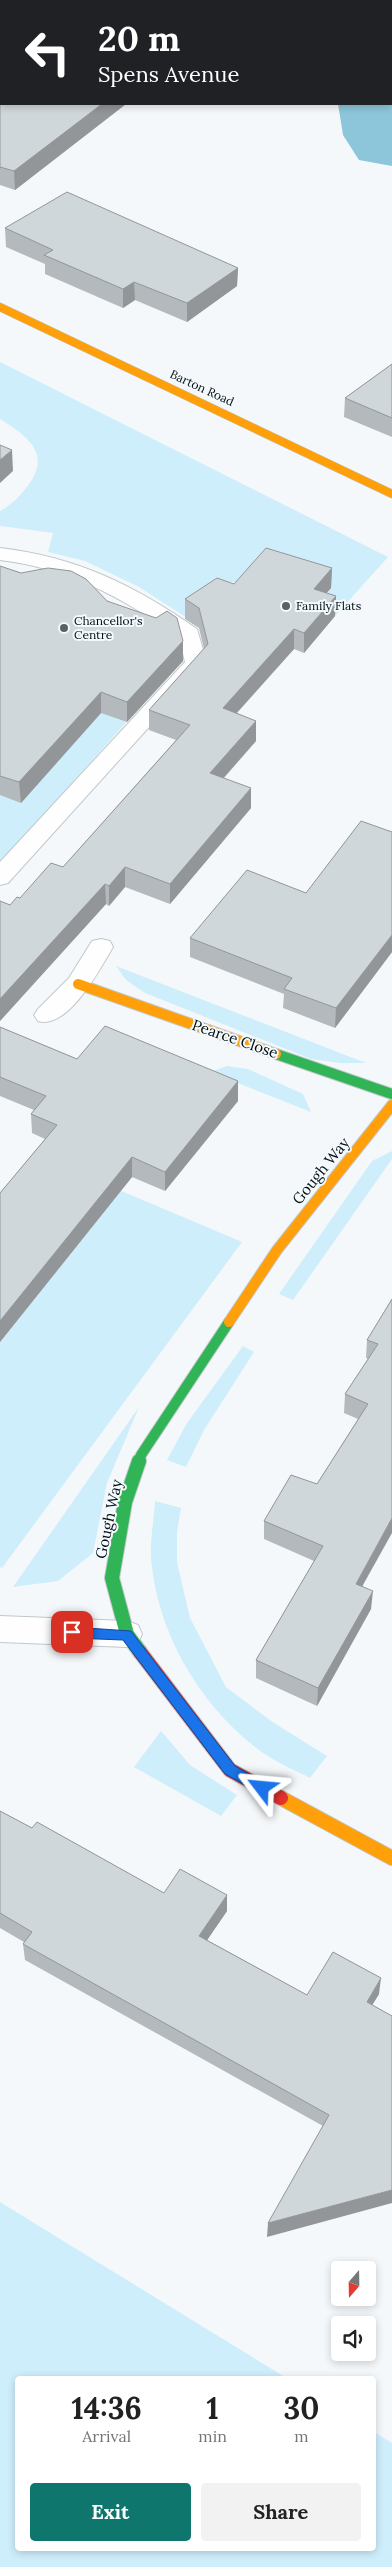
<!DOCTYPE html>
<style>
:root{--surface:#fff;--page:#f2f2f2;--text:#222;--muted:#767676;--accent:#0f766e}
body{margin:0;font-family:Lora,serif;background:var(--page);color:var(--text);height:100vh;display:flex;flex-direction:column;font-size:19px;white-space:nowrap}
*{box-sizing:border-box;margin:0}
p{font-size:16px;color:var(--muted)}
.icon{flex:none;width:28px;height:28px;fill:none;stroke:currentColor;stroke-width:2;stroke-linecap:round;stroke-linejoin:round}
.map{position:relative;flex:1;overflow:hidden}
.sheet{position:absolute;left:15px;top:2376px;width:361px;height:175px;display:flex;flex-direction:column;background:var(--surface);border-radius:5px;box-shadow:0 2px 8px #0003}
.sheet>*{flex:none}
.guide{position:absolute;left:0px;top:0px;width:392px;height:105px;box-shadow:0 2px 8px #0003;background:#202124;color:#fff;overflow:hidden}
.needle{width:32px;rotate:200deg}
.tools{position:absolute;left:331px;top:2261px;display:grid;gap:10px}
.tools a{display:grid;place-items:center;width:45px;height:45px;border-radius:5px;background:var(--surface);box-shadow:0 2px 8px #0003;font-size:25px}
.pin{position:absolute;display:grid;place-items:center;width:42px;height:42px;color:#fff;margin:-21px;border-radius:10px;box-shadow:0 2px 8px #0006}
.me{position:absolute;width:55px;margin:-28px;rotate:299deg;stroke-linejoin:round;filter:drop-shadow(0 0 4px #0008)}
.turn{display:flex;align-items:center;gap:18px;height:105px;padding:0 15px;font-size:22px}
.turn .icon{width:65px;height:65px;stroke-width:2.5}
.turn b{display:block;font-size:35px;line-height:42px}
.eta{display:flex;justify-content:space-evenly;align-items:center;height:85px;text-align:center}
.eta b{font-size:30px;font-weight:800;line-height:35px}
.cta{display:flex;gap:10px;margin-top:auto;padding:10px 15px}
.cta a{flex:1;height:58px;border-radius:5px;background:var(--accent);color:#fff;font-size:20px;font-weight:800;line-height:58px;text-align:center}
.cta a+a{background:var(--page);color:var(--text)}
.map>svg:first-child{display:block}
.green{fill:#cfeefb}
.water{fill:#8dc5da}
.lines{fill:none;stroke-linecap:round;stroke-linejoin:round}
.lane-casing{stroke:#c0c8cb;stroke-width:2}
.street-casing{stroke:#c0c8cb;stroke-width:2}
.fast-far2-casing{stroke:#c0c8cb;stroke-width:9}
.fast-far1-casing{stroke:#c0c8cb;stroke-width:12}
.fast-casing{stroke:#c0c8cb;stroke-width:16}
.slow-far2-casing{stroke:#c0c8cb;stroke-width:9}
.slow-far1-casing{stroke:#c0c8cb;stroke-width:12}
.slow-casing{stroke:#c0c8cb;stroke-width:16}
.jam-casing{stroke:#c0c8cb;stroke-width:16}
.lane{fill:#fefefe;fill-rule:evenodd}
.street{fill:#fefefe;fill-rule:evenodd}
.fast-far2{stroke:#30b455;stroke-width:8}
.fast-far1{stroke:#30b455;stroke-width:10}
.fast{stroke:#30b455;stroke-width:14}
.slow-far2{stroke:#ff9f0a;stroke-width:8}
.slow-far1{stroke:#ff9f0a;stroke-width:10}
.slow{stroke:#ff9f0a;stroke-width:14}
.jam{stroke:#e5322d;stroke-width:14}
.wall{fill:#b3b9bc}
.shaded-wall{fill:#929699}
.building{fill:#d0d7db;stroke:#929699}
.route{fill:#1a73e8;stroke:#114b97}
.poi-dot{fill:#586164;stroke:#f3f9fc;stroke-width:2}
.labels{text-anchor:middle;stroke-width:4;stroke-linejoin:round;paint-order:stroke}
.far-street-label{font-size:12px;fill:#040f13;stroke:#f3f9fc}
.far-poi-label{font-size:12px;fill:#040f13;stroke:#f3f9fc;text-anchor:start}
.street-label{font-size:15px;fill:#040f13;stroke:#f3f9fc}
</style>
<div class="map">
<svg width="392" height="2567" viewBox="0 0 392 2567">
<rect width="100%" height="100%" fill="#f5f8fa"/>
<g class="green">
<path d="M0,362L388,557L335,616L313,609L331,588L230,582L215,597L187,618L139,587L85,561L48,552L53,533L0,526V511C10,506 19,497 26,488C53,455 29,437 0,419Z"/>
<path d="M178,664L0,864V728Z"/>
<path d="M116,966L366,1063H340L311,1059L145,993L126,980Z"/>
<path d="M227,1066L248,1069L303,1094L311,1112L210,1072Z"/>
<path d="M392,1151V1159L293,1300L279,1294L372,1161Z"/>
<path d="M46,1159L242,1242L2,1568L0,1567V1342Z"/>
<path d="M243,1346L254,1352L204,1430L186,1467L167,1460L187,1423Z"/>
<path d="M139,1407L107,1483L93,1553L58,1581L13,1587Z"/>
<path d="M155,1501L181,1508L177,1532V1562L190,1618L226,1687L274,1723L327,1756L310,1778C295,1770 277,1763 263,1753C201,1708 157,1634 151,1558C150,1539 154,1519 155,1501Z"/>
<path d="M161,1731L190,1765L237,1795L221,1816L134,1767Z"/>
<path d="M0,2202L288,2379H18V2549H374V2432L392,2443V2567H0Z"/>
</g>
<path class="water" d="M392,31V166L359,160L343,135L338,104H391Z"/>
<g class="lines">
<g class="lane-casing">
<path id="lane" d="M0,548C77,557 134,585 197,629L207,663L8,883L0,885V862L185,662L179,637C123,598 68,568 0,560Z"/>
</g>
<g class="street-casing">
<g id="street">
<path d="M101,939L110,941L113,947C100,969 68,1030 38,1021L34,1015L38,1009L69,978L92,941Z"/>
<path d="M0,1616L127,1621L138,1625L142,1634L138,1643L127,1647L0,1642Z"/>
</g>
</g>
<g class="fast-far2-casing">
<path id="fast-far2" d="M27,1L29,0"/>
</g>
<g class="fast-far1-casing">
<g id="fast-far1">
<path d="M276,1054L392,1094"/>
<path d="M139,1462L141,1455L229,1322"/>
</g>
</g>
<g class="fast-casing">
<path id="fast" d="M139,1461L125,1502L112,1578L127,1634L140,1652"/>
</g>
<g class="slow-far2-casing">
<path id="slow-far2" d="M0,307L392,494"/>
</g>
<g class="slow-far1-casing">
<g id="slow-far1">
<path d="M78,984L276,1054"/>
<path d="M229,1322L277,1250L392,1105"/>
</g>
</g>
<g class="slow-casing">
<path id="slow" d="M281,1798L392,1858"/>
</g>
<g class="jam-casing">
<path id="jam" d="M140,1652L230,1770L281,1798"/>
</g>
<use href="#lane" class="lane"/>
<use href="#street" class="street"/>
<use href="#fast-far2" class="fast-far2"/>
<use href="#fast-far1" class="fast-far1"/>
<use href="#fast" class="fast"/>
<use href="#slow-far2" class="slow-far2"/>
<use href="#slow-far1" class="slow-far1"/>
<use href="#slow" class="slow"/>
<use href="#jam" class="jam"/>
</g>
<g class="wall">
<path d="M0,73L1,104H126L15,190L0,185Z"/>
<path d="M5,228L238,268L237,286L187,322L135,300L123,308L45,274V264L6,247Z"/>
<path d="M392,364V437L344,417L345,398Z"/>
<path d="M0,566L107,601L183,641V661L127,722L101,713L21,803L0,795Z"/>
<path d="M332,568L331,588L326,593L336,596L335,616L304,653L294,649L237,713L256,721V741L224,778L251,808L170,904L125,887L109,906L106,904L0,1021V901L10,905L63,867L176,740L149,730V710L204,649L199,628L185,619V599L234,584Z"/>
<path d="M392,832V952L335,1028L283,1008L284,994L190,957V938L306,893Z"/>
<path d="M0,1027L77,1059L238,1101L165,1191L132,1177L0,1342V1193L45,1139L32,1133L31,1114L34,1110L0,1096Z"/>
<path d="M392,1299L363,1586L371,1609L317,1706L256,1678V1660L314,1561L264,1539V1521L317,1484L358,1419L344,1413L345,1394L368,1359L366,1358L367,1340Z"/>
<path d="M0,1811L32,1828L164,1893L227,1895V1911L207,1940L307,1995L379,1994L372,2005L392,2016L267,2237L323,2126L25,1960L23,1944L24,1942L0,1928Z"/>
</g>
<g class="shaded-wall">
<path d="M159,0H179L178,1H157Z"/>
<path d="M102,104H126L15,190L14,171Z"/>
<path d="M238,268L237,286L187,322V303Z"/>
<path d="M134,282L135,300L123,308V289Z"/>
<path d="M12,450L13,471L0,483V460Z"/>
<path d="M332,568L331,588L313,609L314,589Z"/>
<path d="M336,596L335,616L304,653V633Z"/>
<path d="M294,629V649L223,728V708Z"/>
<path d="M183,641V661L127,722V702Z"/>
<path d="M101,692V713L21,803L19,782Z"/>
<path d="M256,721V741L210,793V773Z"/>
<path d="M251,788V808L170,904V884Z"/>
<path d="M125,867V887L109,906V886Z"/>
<path d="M105,884L106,904L0,1021V999Z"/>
<path d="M392,935V952L335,1028L336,1008Z"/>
<path d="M238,1081V1101L165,1191V1172Z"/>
<path d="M132,1157V1177L0,1342V1321Z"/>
<path d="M392,1518V1533L354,1601L356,1584Z"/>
<path d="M373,1591L371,1609L317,1706L318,1688Z"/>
<path d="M227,1895V1911L199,1952V1936Z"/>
<path d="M381,1978L379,1994L365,2017L367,2002Z"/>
<path d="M392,2190V2203L267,2237L268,2223Z"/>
</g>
<g class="building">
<path d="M87,0H159L157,1H86Z"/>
<path d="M1,72V104H102L14,171L0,167V73Z"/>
<path d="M67,192L238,268L187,303L134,282L123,289L44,255L53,250L5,228Z"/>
<path d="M392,364V418L345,398Z"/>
<path d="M0,445L12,450L0,460Z"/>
<path d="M266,548L332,568L314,589L336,596L304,633L294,629L223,708L256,721L210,773L251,788L170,884L125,867L109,886L105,884L0,999V901L10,905L17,897L20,898L51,863L63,867L190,725L149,710L208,644L199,608L185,599L217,578L234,584Z"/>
<path d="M0,566L21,573L48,568L71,571L86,579L107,601L156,618L167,611L177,618L183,641L127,702L101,692L19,782L0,776Z"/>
<path d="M361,821L392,832V935L336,1008L284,989L292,978L190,938L247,870L306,893Z"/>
<path d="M105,1026L238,1081L165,1172L132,1157L0,1321V1193L57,1125L31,1114L46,1096L0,1077V1027L77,1059Z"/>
<path d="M392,1299V1518L356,1584L373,1591L318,1688L256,1660L323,1546L264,1521L291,1475L317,1484L368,1404L345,1394L378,1344L367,1340Z"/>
<path d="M0,1811L32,1828L37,1822L164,1893L180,1869L227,1895L199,1936L307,1995L333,1952L381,1978L367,2002L392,2016V2190L268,2223L329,2115L23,1944L32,1932L0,1913Z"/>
</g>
<path class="route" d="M72,1627L131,1631L235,1766L267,1784L269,1788L267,1792H258L225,1774L123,1640L72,1638L66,1632Z"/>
<g class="poi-dot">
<circle cx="286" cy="606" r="5"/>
<circle cx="64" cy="628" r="5"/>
</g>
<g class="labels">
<g class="far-street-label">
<text transform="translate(202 388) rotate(25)" y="4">Barton Road</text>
</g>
<g class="far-poi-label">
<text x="296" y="610">Family Flats</text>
<text x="74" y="625">Chancellor's<tspan x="74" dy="14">Centre</tspan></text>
</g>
<g class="street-label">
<text transform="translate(235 1039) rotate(19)" y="5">Pearce Close</text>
<text transform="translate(321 1171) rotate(-51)" y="5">Gough Way</text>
<text transform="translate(109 1519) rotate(-78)" y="5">Gough Way</text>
</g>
</g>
</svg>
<div class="tools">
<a><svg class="needle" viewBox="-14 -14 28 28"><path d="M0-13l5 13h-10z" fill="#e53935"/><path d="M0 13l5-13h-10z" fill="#767676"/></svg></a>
<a><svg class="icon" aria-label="sound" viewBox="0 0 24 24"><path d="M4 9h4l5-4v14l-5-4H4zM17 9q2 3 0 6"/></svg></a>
</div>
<div class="pin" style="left:72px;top:1632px;background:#d93025"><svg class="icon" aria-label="arrive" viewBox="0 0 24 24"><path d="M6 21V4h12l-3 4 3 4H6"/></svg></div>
<svg class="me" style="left:262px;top:1788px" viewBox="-20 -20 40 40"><path d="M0-17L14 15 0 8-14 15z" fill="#1a73e8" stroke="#fff" stroke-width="4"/></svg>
<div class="guide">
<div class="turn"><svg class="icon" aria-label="left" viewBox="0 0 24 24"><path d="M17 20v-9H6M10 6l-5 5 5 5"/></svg><div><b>20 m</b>Spens Avenue</div></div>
</div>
<section class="sheet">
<div class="eta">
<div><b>14:36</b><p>Arrival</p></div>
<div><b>1</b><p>min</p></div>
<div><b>30</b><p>m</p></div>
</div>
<div class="cta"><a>Exit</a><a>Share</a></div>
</section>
</div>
